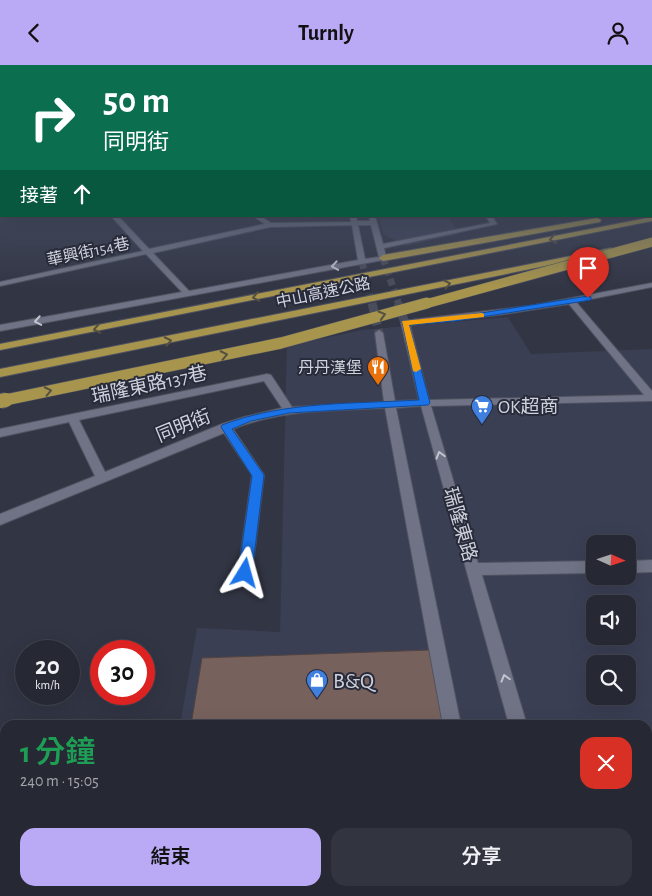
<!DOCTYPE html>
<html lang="zh-TW">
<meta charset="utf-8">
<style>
:root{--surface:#262833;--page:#32343f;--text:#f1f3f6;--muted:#a4a6ac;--line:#42444e;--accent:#baaaf6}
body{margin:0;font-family:"Alegreya Sans","Noto Sans TC",sans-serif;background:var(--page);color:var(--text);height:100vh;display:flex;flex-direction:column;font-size:19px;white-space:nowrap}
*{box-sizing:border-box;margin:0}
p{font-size:16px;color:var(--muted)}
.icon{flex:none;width:28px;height:28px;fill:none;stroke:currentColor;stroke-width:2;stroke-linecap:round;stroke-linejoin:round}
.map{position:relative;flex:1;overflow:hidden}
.details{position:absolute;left:0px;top:655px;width:652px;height:176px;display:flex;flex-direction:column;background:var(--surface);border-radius:15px 15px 0 0;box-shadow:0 5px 20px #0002,0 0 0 1px var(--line)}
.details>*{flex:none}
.hud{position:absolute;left:0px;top:0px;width:652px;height:152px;box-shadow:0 5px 20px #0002,0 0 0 1px var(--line);background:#0b6e4f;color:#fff;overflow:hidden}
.needle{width:32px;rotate:93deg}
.tools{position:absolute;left:586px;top:470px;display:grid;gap:10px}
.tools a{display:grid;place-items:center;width:50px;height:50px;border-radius:10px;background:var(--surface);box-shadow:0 5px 20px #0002,0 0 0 1px var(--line);font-size:25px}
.speed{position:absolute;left:15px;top:575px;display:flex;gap:10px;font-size:25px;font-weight:700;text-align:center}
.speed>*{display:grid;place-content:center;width:65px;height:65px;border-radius:50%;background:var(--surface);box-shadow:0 5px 20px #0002,0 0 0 1px var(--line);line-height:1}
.speed small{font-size:12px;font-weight:400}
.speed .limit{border:8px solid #d22;background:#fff;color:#111}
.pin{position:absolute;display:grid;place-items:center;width:42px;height:42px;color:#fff;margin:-51px -21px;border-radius:50% 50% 50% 0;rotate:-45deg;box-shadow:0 0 5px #0007}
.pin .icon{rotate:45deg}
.me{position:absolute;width:55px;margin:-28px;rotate:8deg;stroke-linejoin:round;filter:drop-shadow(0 0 4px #0008)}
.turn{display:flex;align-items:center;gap:18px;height:105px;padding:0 20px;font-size:22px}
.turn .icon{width:65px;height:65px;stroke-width:2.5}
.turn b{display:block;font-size:35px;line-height:42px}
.then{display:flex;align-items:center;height:48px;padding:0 20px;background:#0003;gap:10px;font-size:19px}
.round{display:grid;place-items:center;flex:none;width:52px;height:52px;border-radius:15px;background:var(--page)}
.overview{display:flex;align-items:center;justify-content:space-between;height:85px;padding:0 20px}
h1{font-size:30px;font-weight:600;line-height:38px;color:#1e9e55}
.button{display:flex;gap:10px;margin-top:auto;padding:10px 20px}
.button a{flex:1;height:58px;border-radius:15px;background:var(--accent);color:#111;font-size:20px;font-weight:600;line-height:58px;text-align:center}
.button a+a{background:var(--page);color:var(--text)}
header{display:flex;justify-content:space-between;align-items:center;height:65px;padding:0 20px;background:var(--accent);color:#111;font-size:22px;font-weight:600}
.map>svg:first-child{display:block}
.built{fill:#3b3f54;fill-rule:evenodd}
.building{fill:#76615d;stroke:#534441}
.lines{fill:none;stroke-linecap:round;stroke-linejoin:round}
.minor-tunnel-far1{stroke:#4a4d5b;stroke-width:7;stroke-dasharray:7 4;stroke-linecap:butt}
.minor-tunnel{stroke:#4a4d5b;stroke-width:9;stroke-dasharray:9 4.5;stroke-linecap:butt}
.minor-casing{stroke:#505360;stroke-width:2}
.highway-casing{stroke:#505360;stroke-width:2}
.minor{fill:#707385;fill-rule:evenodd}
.highway{fill:#a8954d;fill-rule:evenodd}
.highway-bridge-far2-casing{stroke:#505360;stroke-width:10;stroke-linecap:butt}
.highway-bridge-far1-casing{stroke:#505360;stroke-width:12;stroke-linecap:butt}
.highway-bridge-casing{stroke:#505360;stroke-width:16;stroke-linecap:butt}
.highway-bridge-far2{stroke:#a8954d;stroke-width:9}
.highway-bridge-far1{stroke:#a8954d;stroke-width:11}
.highway-bridge{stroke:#a8954d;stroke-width:14}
.oneway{stroke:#555041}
.oneway2{stroke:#c1c4cf}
.route{fill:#1a73e8;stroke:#114b97}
.slow{fill:#f59e0b}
.labels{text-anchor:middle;stroke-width:4;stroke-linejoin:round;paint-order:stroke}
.far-street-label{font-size:16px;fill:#cfd2dc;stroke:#282b3a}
.far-poi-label{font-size:16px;fill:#cfd2dc;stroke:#282b3a;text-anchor:end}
.street-label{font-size:19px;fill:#cfd2dc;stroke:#282b3a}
.poi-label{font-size:19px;fill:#cfd2dc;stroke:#282b3a;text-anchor:start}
.near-poi-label{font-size:22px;fill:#cfd2dc;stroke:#282b3a;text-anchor:start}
</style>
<header><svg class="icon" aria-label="back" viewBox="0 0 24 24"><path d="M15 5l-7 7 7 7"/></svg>Turnly<svg class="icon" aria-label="person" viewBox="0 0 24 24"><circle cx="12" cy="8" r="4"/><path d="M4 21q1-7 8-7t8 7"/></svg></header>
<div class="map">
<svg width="652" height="831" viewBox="0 0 652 831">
<rect width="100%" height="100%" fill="#323544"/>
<g class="built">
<path d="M379,151H448L459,169L406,181L383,169Z"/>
<path d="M508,252L531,289L652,284V831H150L151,826H648V660H180L197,563L280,567L287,281L362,265ZM595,479H628V511H595ZM595,539H628V571H595ZM595,599H628V631H595Z"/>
</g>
<g class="building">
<path d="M430,585L443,660H191L202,593Z"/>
<path d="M167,826H473L474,831H166Z"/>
</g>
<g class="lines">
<g class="minor-tunnel-far1">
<path d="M383,193L399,240"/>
<path d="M362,197L372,240"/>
</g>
<g class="minor-tunnel">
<path d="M372,238L379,268"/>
<path d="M398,238L405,258"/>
</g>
<g class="minor-casing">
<g id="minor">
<rect x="0" y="141" width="1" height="4"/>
<path d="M111,151H118L149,184L265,159L253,151H260L271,158L351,157L350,151H356L357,156H370L369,151H375L383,179L490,158L486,151H492L497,159L384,183L386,193L383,195L0,266V260L182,227L146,189L0,221V217L143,186ZM352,160L358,195L189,226L153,188L270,162ZM358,160H371L379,192L365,194Z"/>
<path d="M652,218V222L576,237L652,326V336L431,341L478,498L595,496V508L482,510L527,660H509L421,341L396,343L461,660H443L385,343C334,346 281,344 233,364L264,410L252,508L250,512L245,514L240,512L238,508L252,410L224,368L0,460V449L95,411L69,357L0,372V364L267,309L271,310L292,342L384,337L375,268L379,265L383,268L395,336L419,335L401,258L402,256L529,241ZM569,239L644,330L429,335L410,260L498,250ZM264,316L282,343L244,352L222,359L105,407L79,355Z"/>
<path d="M652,495V507L628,508V496Z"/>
<path d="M472,826H494L495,831H473Z"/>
<path d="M554,826H576L577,831H555Z"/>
</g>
</g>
<g class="highway-casing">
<g id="highway">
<path d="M652,152V156L0,285V279Z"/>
<path d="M597,153L601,155L600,157L383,196L379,193L383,190Z"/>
<path d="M611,183L615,185L614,187L0,312V304Z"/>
</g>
</g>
<use href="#minor" class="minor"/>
<use href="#highway" class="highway"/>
<g class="highway-bridge-far2-casing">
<path id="highway-bridge-far2" d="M422,240L652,177"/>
</g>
<g class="highway-bridge-far1-casing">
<path id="highway-bridge-far1" d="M0,336L281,278L427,238"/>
</g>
<g class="highway-bridge-casing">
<path id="highway-bridge" d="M0,336L6,335"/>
</g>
<use href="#highway-bridge-far2" class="highway-bridge-far2"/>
<use href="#highway-bridge-far1" class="highway-bridge-far1"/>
<use href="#highway-bridge" class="highway-bridge"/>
</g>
<defs><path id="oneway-chevron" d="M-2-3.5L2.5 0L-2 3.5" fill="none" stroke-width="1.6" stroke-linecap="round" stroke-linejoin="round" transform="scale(1.25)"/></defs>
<g class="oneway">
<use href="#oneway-chevron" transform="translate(553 174) rotate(169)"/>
<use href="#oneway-chevron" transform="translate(447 219) rotate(-12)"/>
<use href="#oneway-chevron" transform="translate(256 232) rotate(169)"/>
<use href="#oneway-chevron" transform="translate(382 250) rotate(-16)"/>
<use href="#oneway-chevron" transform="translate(97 264) rotate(169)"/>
<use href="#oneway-chevron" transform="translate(168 276) rotate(-12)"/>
<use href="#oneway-chevron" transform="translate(224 290) rotate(-12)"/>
<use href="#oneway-chevron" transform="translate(48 326) rotate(-12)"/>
</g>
<g class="oneway2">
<use href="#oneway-chevron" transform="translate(335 201) rotate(170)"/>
<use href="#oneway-chevron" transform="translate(38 256) rotate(170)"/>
<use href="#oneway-chevron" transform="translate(440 390) rotate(-106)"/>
<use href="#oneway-chevron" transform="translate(505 613) rotate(-106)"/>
</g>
<linearGradient id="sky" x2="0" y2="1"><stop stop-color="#1c1d25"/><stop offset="0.48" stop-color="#495167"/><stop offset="1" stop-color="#495167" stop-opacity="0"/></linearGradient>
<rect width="652" height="224" fill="url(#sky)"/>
<path class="route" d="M588,231L591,232V235L456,256L409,260L430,338L428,340L289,348L251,356L232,364L264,410L252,508L250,512L245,514L240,512L238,508L252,411L221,362L222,360C285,336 353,339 419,335L402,256L456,252Z"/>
<path class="slow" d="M482,248L484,249V252L409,260L421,304L416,307L413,306L402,256Z"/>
<defs>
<g id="restaurant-pin" transform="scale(1.125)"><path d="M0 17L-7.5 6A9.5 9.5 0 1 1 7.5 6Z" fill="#e8710a" stroke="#282b3a"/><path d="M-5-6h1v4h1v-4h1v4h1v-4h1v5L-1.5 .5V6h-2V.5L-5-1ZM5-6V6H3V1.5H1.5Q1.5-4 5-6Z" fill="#fff"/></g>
<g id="supermarket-pin" transform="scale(1.125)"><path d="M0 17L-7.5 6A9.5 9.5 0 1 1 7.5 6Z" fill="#3f7fe0" stroke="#282b3a"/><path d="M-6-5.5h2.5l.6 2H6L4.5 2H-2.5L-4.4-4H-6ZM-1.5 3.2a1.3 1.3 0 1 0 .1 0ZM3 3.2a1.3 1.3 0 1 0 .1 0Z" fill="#fff"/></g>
<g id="shop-pin" transform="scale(1.125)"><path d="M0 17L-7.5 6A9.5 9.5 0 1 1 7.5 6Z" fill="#3f7fe0" stroke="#282b3a"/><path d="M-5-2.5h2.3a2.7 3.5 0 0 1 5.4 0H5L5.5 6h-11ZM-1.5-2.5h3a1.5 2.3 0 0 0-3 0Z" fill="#fff"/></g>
</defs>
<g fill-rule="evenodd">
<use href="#restaurant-pin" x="378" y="302"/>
<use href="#supermarket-pin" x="482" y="341"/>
<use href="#shop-pin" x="317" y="615"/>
</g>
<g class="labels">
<g class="far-street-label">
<text transform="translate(88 186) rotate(-12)" y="6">華興街154巷</text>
<text transform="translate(323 227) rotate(-12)" y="6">中山高速公路</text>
</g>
<g class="far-poi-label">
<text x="362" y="308">丹丹漢堡</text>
</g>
<g class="street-label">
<text transform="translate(149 319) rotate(-12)" y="7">瑞隆東路137巷</text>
<text transform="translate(183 360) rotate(-22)" y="7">同明街</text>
<text transform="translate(461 459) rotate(74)" y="7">瑞隆東路</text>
</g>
<g class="poi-label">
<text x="498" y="348">OK超商</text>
</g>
<g class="near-poi-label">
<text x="333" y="623">B&amp;Q</text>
</g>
</g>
</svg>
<div class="tools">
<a><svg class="needle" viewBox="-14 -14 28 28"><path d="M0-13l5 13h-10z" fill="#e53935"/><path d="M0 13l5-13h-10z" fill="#a4a6ac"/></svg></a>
<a><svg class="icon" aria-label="sound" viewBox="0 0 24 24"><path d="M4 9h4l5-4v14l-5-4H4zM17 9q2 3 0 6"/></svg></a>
<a><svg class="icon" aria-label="search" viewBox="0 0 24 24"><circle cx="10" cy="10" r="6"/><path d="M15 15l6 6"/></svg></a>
</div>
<div class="speed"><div>20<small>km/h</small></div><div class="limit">30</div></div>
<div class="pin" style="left:588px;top:233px;background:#d93025"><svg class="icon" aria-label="arrive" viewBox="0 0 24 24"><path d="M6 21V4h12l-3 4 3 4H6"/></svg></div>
<svg class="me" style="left:245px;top:508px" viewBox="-20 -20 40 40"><path d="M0-17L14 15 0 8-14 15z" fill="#1a73e8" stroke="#fff" stroke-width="4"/></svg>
<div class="hud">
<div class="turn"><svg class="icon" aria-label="right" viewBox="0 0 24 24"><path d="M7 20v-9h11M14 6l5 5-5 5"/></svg><div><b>50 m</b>同明街</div></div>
<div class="then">接著<svg class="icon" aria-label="ahead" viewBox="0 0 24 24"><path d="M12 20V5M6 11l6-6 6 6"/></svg></div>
</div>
<section class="details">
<div class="overview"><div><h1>1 分鐘</h1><p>240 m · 15:05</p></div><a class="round" style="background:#d93025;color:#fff"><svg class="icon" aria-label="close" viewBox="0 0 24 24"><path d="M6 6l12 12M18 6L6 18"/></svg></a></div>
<div class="button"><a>結束</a><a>分享</a></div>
</section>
</div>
